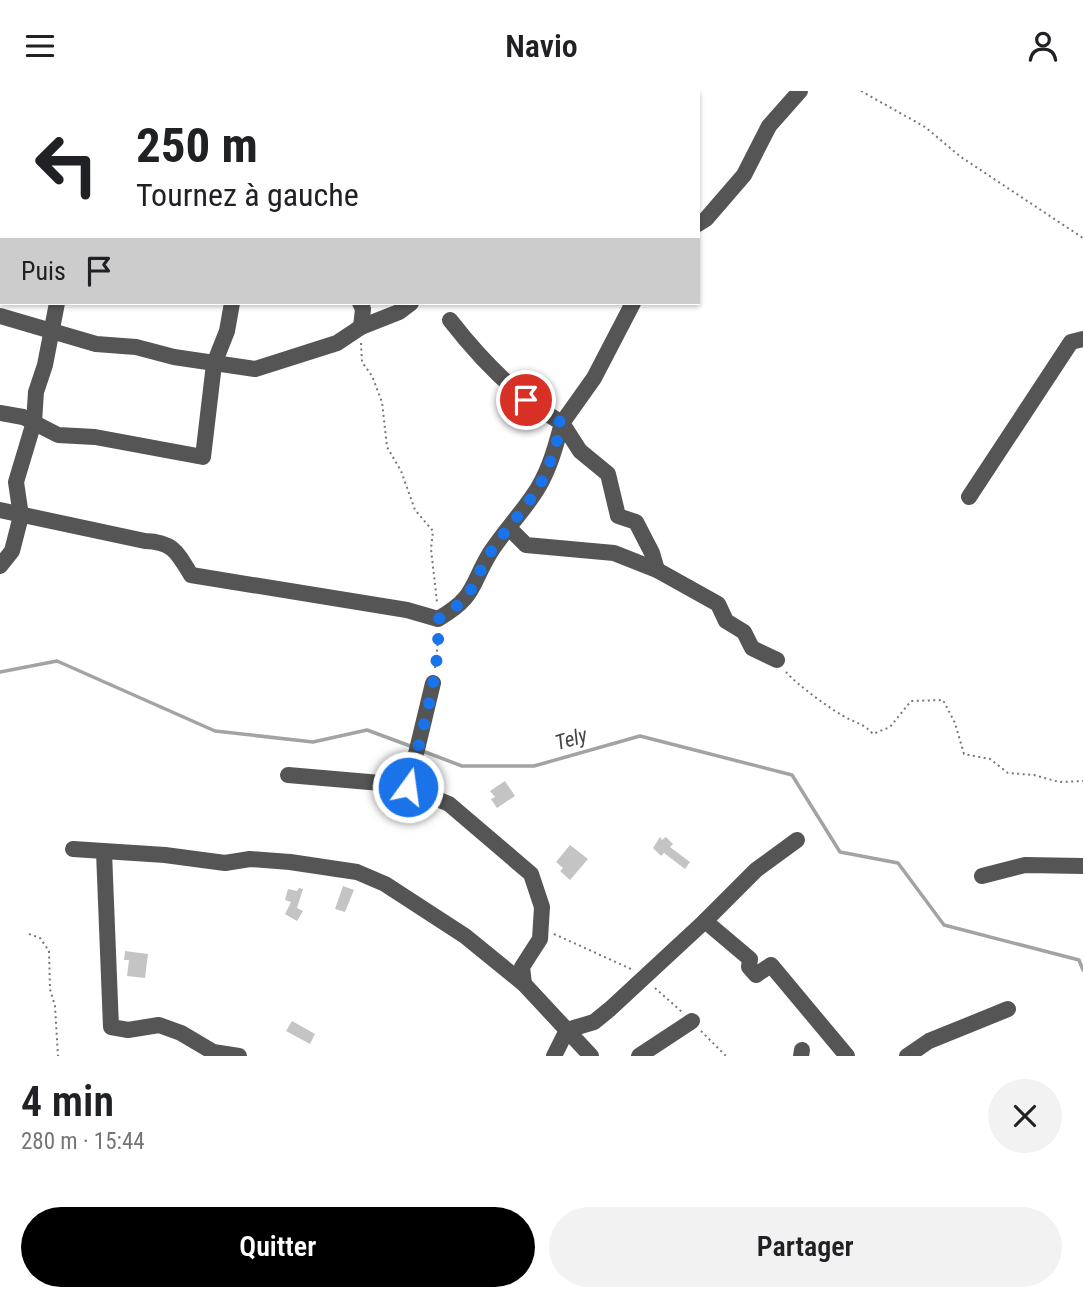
<!DOCTYPE html>
<html lang="fr">
<meta charset="utf-8">
<style>
:root{--surface:#fff;--page:#f2f2f2;--text:#202124;--muted:#757577;--accent:#000}
body{margin:0;font-family:"Roboto Condensed",sans-serif;background:var(--page);color:var(--text);height:100vh;display:flex;flex-direction:column;font-size:26px;white-space:nowrap}
*{box-sizing:border-box;margin:0}
p{font-size:23px;color:var(--muted)}
.icon{flex:none;width:38px;height:38px;fill:none;stroke:currentColor;stroke-width:2;stroke-linecap:round;stroke-linejoin:round}
.map{position:relative;height:965px;overflow:hidden}
.panel{display:flex;flex-direction:column;background:var(--surface);flex:1}
.panel>*{flex:none}
.top-card{position:absolute;left:0px;top:0px;width:700px;height:214px;box-shadow:0 2px 5px #0004;background:#fff;color:var(--text);overflow:hidden}
.pin{position:absolute;display:grid;place-items:center;width:60px;height:60px;color:#fff;margin:-30px;border:4px solid #fff;border-radius:50%;box-shadow:0 2px 7px #0007}
.me{position:absolute;width:77px;margin:-38px;rotate:14deg;stroke-linejoin:round;filter:drop-shadow(0 0 5px #0008)}
.turn{display:flex;align-items:center;gap:24px;height:147px;padding:0 21px;font-size:32px}
.turn .icon{width:91px;height:91px;stroke-width:2.5}
.turn b{display:block;font-size:49px;line-height:60px}
.then{display:flex;align-items:center;height:66px;padding:0 21px;background:#0003;gap:14px;font-size:26px}
.round{display:grid;place-items:center;flex:none;width:74px;height:74px;border-radius:37px;background:var(--page)}
.head{display:flex;align-items:center;justify-content:space-between;height:119px;padding:0 21px}
h1{font-size:42px;font-weight:600;line-height:52px}
.primary-button{display:flex;gap:14px;margin-top:auto;padding:14px 21px}
.primary-button a{flex:1;height:80px;border-radius:42px;background:var(--accent);color:#fff;font-size:28px;font-weight:600;line-height:80px;text-align:center}
.primary-button a+a{background:var(--page);color:var(--text)}
header{display:flex;justify-content:space-between;align-items:center;height:91px;padding:0 21px;background:var(--surface);font-size:32px;font-weight:600}
.map>svg:first-child{display:block}
.lines{fill:none;stroke-linecap:round;stroke-linejoin:round}
.stream{stroke:#a3a3a3;stroke-width:3.5}
.building{fill:#c4c4c4}
.path{stroke:#777;stroke-width:2;stroke-dasharray:2 3.5;stroke-linecap:butt}
.minor{stroke:#555;stroke-width:16}
.route{stroke:#1a73e8;stroke-width:12;stroke-dasharray:0 21.6}
.labels{text-anchor:middle;stroke-width:5;stroke-linejoin:round;paint-order:stroke}
.water-label{font-size:21px;font-style:italic;fill:#444;stroke:#fff}
</style>
<header><svg class="icon" aria-label="menu" viewBox="0 0 24 24"><path d="M4 6h16M4 12h16M4 18h16"/></svg>Navio<svg class="icon" aria-label="person" viewBox="0 0 24 24"><circle cx="12" cy="8" r="4"/><path d="M4 21q1-7 8-7t8 7"/></svg></header>
<div class="map">
<svg width="1083" height="965" viewBox="0 0 1083 965">
<rect width="100%" height="100%" fill="#fff"/>
<g class="lines">
<g class="stream">
<path d="M0,581L57,570L215,640L313,651L367,639L413,656"/>
<path d="M420,659L462,675H534L640,645L792,684L840,761L898,772L944,834L1079,869L1083,879"/>
</g>
</g>
<g class="building">
<path d="M505,690L515,705L497,717L491,708L495,706L490,700Z"/>
<path d="M660,746L662,749L666,746L673,753L670,756L690,771L685,778L664,762L661,765L653,757Z"/>
<path d="M570,754L588,768L570,789L560,780L563,777L556,771Z"/>
<path d="M343,795L354,799L345,821L335,818Z"/>
<path d="M299,797L303,798L297,817L303,820L297,830L285,823L291,811L285,809L288,798L297,800Z"/>
<path d="M125,860L148,863L145,887L127,885L129,869H124Z"/>
<path d="M292,930L315,943L310,953L286,940Z"/>
</g>
<g class="lines">
<g class="path">
<path d="M861,0L925,36L961,66L1083,147"/>
<path d="M361,252L362,271L372,285L382,311L387,356L401,380L415,419L433,440L431,458L437,511"/>
<path d="M435,577L439,541"/>
<path d="M786,581C796,593 834,621 849,628C859,633 865,634 873,643L890,636L911,610L943,609L955,632L964,663L990,668L1008,682L1034,684L1059,691L1083,690"/>
<path d="M29,843L40,847L49,860L50,898L55,915L58,965"/>
<path d="M554,843L631,878"/>
<path d="M655,897L682,921"/>
<path d="M701,940L726,965"/>
</g>
<g class="minor">
<path d="M235,0L236,2"/>
<path d="M353,0L354,2"/>
<path d="M480,2L482,0"/>
<path d="M597,2L599,0"/>
<path d="M0,33H2"/>
<path d="M698,133L706,128L744,84L769,35L800,0"/>
<path d="M0,137L2,138"/>
<path d="M360,212L363,218L361,236"/>
<path d="M633,212L594,287L562,332L580,360L608,383L618,425L636,431L652,462L657,479"/>
<path d="M0,225L96,253L136,256L174,266L255,278L337,252L361,236L399,221L411,212"/>
<path d="M0,322L23,326L58,344L95,346L203,366L214,273L227,240L232,212"/>
<path d="M969,406L1071,251L1083,248"/>
<path d="M0,419L145,450C173,451 177,461 191,484L407,519L438,528C476,506 470,495 490,462C502,443 519,425 532,406C548,384 555,358 562,332C518,307 481,269 450,229"/>
<path d="M509,437L526,454L614,462L657,479L718,513L726,530L744,541L752,557L777,569"/>
<path d="M0,475L12,460L21,425L16,391L34,331L36,301L45,274L57,212"/>
<path d="M288,684L404,694L449,713L531,783L542,816L540,848L522,876L524,893"/>
<path d="M408,696L433,592"/>
<path d="M797,749L756,779L705,830L750,868L749,876L756,884L771,874L847,965"/>
<path d="M73,758L165,764L225,772L250,768L290,771L357,781L385,793L465,845L524,893L591,965"/>
<path d="M104,761L111,936L128,939L159,934L181,942L213,961L239,965"/>
<path d="M982,785L1025,774L1083,775"/>
<path d="M554,965L567,939L594,931L610,918L705,830"/>
<path d="M639,965L692,930"/>
<path d="M801,965L802,959"/>
<path d="M907,965L929,950L1008,918"/>
</g>
</g>
<g class="lines">
<path class="route" d="M408,696C421,641 441,584 438,528C476,505 470,495 490,462C502,443 519,425 532,406C548,384 555,358 562,332L526,309"/>
</g>
<g class="labels">
<g class="water-label">
<text transform="translate(571 648) rotate(-16)" y="7">Tely</text>
</g>
</g>
</svg>
<div class="pin" style="left:526px;top:309px;background:#d93025"><svg class="icon" aria-label="arrive" viewBox="0 0 24 24"><path d="M6 21V4h12l-3 4 3 4H6"/></svg></div>
<svg class="me" style="left:408px;top:696px" viewBox="-20 -20 40 40"><circle r="17" fill="#1a73e8" stroke="#fff" stroke-width="3"/><path d="M0-11L8 9 0 5-8 9z" fill="#fff"/></svg>
<div class="top-card">
<div class="turn"><svg class="icon" aria-label="left" viewBox="0 0 24 24"><path d="M17 20v-9H6M10 6l-5 5 5 5"/></svg><div><b>250 m</b>Tournez à gauche</div></div>
<div class="then">Puis<svg class="icon" aria-label="arrive" viewBox="0 0 24 24"><path d="M6 21V4h12l-3 4 3 4H6"/></svg></div>
</div>
</div>
<section class="panel">
<div class="head"><div><h1>4 min</h1><p>280 m · 15:44</p></div><a class="round"><svg class="icon" aria-label="close" viewBox="0 0 24 24"><path d="M6 6l12 12M18 6L6 18"/></svg></a></div>
<div class="primary-button"><a>Quitter</a><a>Partager</a></div>
</section>
